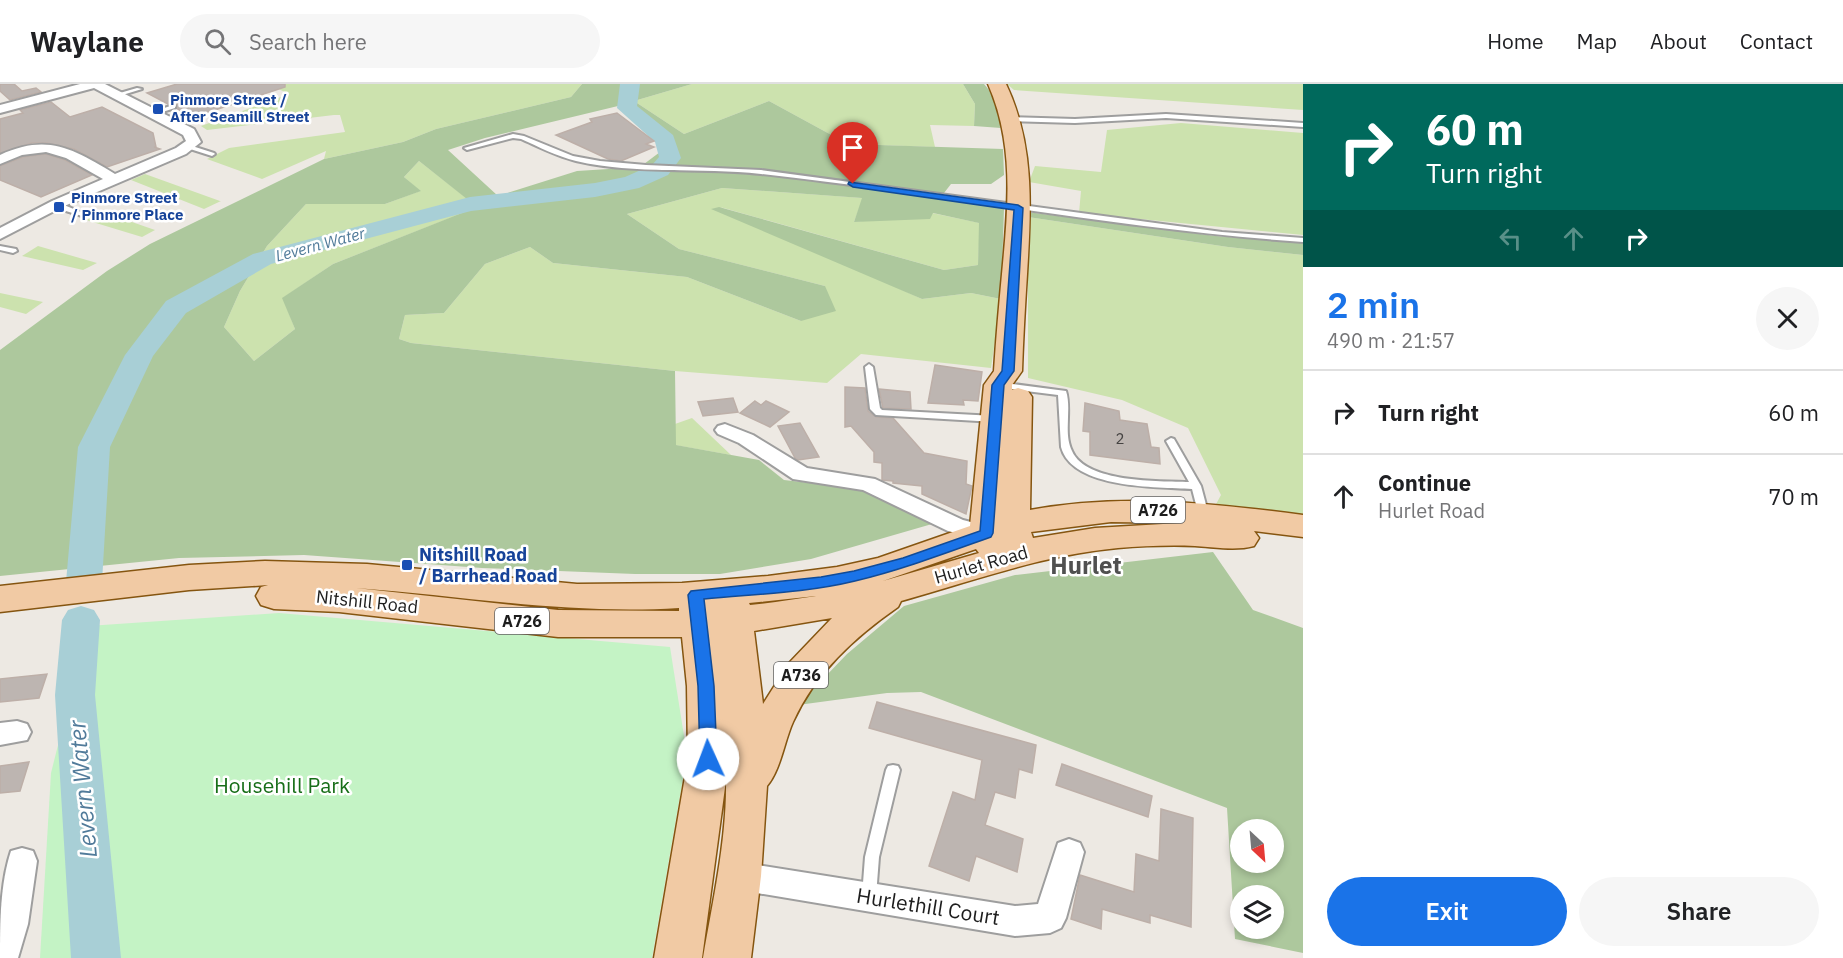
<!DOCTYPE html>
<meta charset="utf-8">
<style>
:root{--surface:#fff;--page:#f6f6f6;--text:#202124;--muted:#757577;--line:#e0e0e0;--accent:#1a73e8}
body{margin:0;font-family:"IBM Plex Sans",sans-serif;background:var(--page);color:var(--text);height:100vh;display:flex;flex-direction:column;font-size:22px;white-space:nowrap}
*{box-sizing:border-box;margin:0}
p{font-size:20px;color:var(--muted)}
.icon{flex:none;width:33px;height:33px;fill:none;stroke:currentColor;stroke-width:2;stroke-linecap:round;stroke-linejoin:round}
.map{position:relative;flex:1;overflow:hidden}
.details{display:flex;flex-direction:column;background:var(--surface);width:540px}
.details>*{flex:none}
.guide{background:#00695c;color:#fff;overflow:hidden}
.needle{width:39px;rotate:154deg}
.tools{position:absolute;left:1230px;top:735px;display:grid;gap:12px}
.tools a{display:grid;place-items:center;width:54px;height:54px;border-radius:50%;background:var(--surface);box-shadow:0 3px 9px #0003;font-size:30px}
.pin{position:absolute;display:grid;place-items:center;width:51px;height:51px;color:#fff;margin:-62px -26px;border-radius:50% 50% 50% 0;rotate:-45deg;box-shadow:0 0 6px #0007}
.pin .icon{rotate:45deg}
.me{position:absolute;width:66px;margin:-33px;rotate:358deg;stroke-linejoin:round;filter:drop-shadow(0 0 4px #0008)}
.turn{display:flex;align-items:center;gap:21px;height:126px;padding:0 24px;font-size:27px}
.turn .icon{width:78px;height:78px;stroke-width:2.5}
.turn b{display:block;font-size:42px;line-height:51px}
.lanes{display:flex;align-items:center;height:57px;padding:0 24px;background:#0003;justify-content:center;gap:30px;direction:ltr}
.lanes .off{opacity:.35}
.round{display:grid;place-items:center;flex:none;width:63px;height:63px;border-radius:32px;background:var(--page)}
.overview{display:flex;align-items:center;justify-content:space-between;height:102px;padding:0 24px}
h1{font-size:36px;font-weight:600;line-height:45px;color:var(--accent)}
.button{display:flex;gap:12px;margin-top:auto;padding:12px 24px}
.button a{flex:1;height:69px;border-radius:36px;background:var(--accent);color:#fff;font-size:24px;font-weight:600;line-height:69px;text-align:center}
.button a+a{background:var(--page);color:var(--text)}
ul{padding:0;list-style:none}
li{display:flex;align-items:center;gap:18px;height:84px;padding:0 24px;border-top:2px solid var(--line)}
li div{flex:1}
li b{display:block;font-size:22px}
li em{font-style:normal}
header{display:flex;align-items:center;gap:36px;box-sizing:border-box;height:84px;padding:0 30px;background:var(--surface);border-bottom:2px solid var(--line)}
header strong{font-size:28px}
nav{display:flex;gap:33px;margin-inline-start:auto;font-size:21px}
.search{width:420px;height:54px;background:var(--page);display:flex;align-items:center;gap:15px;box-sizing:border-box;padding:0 21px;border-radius:33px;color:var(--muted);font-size:22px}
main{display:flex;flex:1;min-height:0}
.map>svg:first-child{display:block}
.grass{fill:#cce2ae}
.forest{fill:#adc89d;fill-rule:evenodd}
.park{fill:#c4f3c5}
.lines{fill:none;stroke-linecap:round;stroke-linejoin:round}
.river{fill:#a8cfd6;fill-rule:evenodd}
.building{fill:#bdb5b1;stroke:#bdafa8;stroke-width:1.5}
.lane-casing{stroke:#9e9e9e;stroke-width:4}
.street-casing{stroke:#9e9e9e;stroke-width:4}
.primary-casing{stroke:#855510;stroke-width:3}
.lane{fill:#fff;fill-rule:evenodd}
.street{fill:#fff;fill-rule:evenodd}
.primary{fill:#f1caa4;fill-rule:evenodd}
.route{fill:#1a73e8;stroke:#114b97;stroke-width:1.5}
.transit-dot{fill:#1a4fb4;stroke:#fff;stroke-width:2}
.labels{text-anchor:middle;stroke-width:5;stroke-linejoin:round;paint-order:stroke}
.far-transit-label{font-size:15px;font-weight:bold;fill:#164399;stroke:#fff;text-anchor:start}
.number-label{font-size:15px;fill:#454342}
.far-water-label{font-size:16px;font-style:italic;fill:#517b9a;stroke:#fff}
.shield{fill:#fff;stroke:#616161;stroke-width:1.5}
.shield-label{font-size:16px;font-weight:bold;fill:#1d1d1d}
.transit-label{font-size:18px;font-weight:bold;fill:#164399;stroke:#fff;text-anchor:start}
.street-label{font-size:18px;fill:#1d1d1d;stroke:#fff}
.near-park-label{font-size:21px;fill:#176e18;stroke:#fff}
.near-street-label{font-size:21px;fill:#1d1d1d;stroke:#fff}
.district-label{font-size:24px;font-weight:bold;fill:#505050;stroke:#fff}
.near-water-label{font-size:24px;font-style:italic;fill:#517b9a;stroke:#fff}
</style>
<header>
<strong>Waylane</strong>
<div class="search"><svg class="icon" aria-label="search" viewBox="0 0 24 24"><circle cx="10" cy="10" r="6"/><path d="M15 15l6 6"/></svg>Search here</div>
<nav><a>Home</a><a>Map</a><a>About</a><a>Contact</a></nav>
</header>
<main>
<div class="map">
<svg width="1303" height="874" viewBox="0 0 1303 874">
<rect width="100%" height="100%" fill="#ede9e3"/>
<g class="grass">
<path d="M268,0H582L571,13L436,45L403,58L324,75L326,67L262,95L207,75L229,64L345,48L340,31H334L207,46L201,42L289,10Z"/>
<path d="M692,0H963L975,20L974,42L930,41L935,63L848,60L769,17L684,50L634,17Z"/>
<path d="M1007,0H1303V26L1014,6Z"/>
<path d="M1181,39L1303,49V151L1079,129L1081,107L1029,98L1035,82L1101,88L1107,46Z"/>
<path d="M419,77L478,123L333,180L283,214L295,245L254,277L224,243L240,207L267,162L306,120H385L420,107L404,93Z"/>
<path d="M145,90L220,117H221L204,125L131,96Z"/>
<path d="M722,104L863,114L854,138L932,129L980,139L978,181L944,186L720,123L922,215L971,209L1001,215L991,284L861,270L827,299L675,287L411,259L399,255L405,231L444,229L485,180L530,163L553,179L687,193L801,237L825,202L679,165L627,130Z"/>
<path d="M103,128L155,146L142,153L86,136Z"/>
<path d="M1028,133L1228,163L1303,171V436L1215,422L1221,411L1188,344L1122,316L1028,294Z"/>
<path d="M38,162L97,179L83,186L22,172Z"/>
<path d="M0,209L43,218L26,230L0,223Z"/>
<path d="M692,334L731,371L675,361V340Z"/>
</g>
<g class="forest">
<path d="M582,0H692L634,17L684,50L769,17L848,60L1003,65L1004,91L991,100H951L944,109L970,116L969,118L1004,125L1001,215L971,209L922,215L711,125L719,123L944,186L978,181L979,139L933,129L930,135L854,138L862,114L722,104L627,130L679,165L825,202L836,227L801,237L687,193L553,179L530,163L485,180L444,229L405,231L399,255L411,259L675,287L676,361L759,376L784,396L854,404L894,415L932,440L811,475L720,490H635L482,484L304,471L179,474L0,492V266L107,187L150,160L324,75L403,58L436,45L571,13ZM618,22L664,65L640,83L577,87L498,112L448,66L485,54ZM419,77L477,123L333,180L282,214L295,245L254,277L224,243L240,207L267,162L306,120H385L421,107L404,93Z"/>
<path d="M963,0H984L994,12L1001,44L974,42L975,20Z"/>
<path d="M1027,128L1216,152L1303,159V171L1228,163L1028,133Z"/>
<path d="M1213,468L1253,526L1303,544V869L1235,855L1227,724L921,608L887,609L798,621L847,570L904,522L1015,491ZM1240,746H1274V778H1240ZM1240,812H1274V844H1240Z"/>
</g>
<path class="park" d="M279,529L670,563L687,671L652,874H40L51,689L88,542Z"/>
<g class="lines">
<g class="river">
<path d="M620,0H640L637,22L673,51L681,74L668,91L639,104L595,113L471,127L271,180L186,229L153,272L110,363L102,498L97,507L84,511L71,507L66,498L78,363L125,271L166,217L253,170L470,113L595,99L625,93L652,81L659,73L655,58L617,24Z"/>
<path d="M81,522L94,526L100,536L95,611L121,874H71L55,611L62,536L68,526Z"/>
</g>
</g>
<g class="building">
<path d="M0,0H14L22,7L36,4L41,8L10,16L0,7Z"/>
<path d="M177,0H285V3L194,33L177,25L176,20H168L147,9Z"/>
<path d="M51,18L70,33L102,23L153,49L156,63H154L160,65L107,83L74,65L47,59H32L0,69V35L23,29L20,26Z"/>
<path d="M617,29L654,57L646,60L654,63L621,77L608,75L556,51L592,38L590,35Z"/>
<path d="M46,70L65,76L92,91L41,113L0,96V82L23,73Z"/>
<path d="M935,281L982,288L978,317L963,316L964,321L928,319Z"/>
<path d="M845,303L865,304L868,327L876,333L893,334L924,369L967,377L966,400L972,402L966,430L922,410V402L893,399V397L882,396V379L874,378V368L851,342L845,343Z"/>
<path d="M879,305L910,308L911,325L883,324Z"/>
<path d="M733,314L738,328L703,332L698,318Z"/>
<path d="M755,317L761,321L766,317L789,328L770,343L740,329Z"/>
<path d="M1085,319L1119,327L1120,336L1147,340L1151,363L1159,364L1160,380L1090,371V348L1083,347Z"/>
<path d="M800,339L819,373L798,376L795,374L778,342Z"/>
<path d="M47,590L39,614L0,618V595Z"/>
<path d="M877,618L1036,661L1032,689L1019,685L1015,714L995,708L985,741L1023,755L1017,788L976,772L969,797L929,782L953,708L975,716L982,676L869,644Z"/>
<path d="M29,678L20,707L0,709V682Z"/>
<path d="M1062,680L1152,712L1148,733L1056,701Z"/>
<path d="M1161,725L1193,734L1191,843L1150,831V839L1102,825L1101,845L1071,835L1080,791L1134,808L1136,770L1159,777Z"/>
</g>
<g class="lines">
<g class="lane-casing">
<g id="lane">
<path d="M137,4L142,5L116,13L113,11Z"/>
<path d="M173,21L175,22V24L153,31L150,29Z"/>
<path d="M1166,30L1303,39V43L1166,34L1075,39L1011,37L1008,35L1011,33L1075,35Z"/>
<path d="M513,50L524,52L573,72L600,77L646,81L761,86L1222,148L1303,154V158C1121,145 942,110 761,90C700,83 636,91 576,77C556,72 539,63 521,55L513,54L467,66L464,64Z"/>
<path d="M189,61L214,69L215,70L212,72L187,64L186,63Z"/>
<path d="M53,119H59L86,130L82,132L53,123Z"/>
<path d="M0,162L16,165L17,167L13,169L0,166Z"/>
<path d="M869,280L873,283L880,324L882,326L995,332L1000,335L995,338L876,331L870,325L865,283Z"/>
<path d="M998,298L1066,307C1072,325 1063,349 1072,367C1086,399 1159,397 1189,398L1166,357L1171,354L1174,355L1201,402L1209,432L1208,434H1200L1199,432L1192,405C1157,403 1072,405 1061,363L1058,311L995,303L993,301L995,299Z"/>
<path d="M893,681L898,682L900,686L879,773L876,812L874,817L869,819L864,817L862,812L865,773L886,686L888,682Z"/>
</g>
</g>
<g class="street-casing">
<g id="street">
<path d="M80,0H105L194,45L201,58L186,70L62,123L0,155V144L52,117L103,95L66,74L46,68L22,71L0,80V71C48,49 73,65 115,90L176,64L186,57L183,51L94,4L0,29V21Z"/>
<path d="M725,340L753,351L807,384L875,395L963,436L994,444L997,449L994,454L986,457L948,447L863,406L793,395L739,359L718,350L715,346L718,342Z"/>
<path d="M17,637L27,640L31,648L27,656L0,661V639Z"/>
<path d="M1069,755L1080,759L1084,768L1066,834L1061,844L1050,849L1015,852L739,806L728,802L724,792L728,782L739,778L1015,822L1038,820L1058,759Z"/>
<path d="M22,764L33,767L37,777L28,840L18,874H0C0,839 0,800 11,767Z"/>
</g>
</g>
<g class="primary-casing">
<path id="primary" d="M988,0H1006C1035,61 1031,125 1027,190C1025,222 1023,255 1022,287L1012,301V306L1018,304L1028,307L1032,313L1030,426C1121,409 1212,419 1303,431V453L1254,447L1259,454L1254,462C1235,467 1215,463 1195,462C1169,461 1143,462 1118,464C1042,471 973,497 901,517L898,523C855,553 815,589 793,638C784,658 781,685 767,702L761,792L751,874H703C713,816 727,755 726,696L702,874H654L688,675L687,602L682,553H558L339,528L274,525L261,521L256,512L261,503L268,501L189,506L0,528V502L189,481L265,477L367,480L577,500L682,499L768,492L837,483L878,474L970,442L984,301L994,287C996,254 999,222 1002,190C1008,125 1015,61 988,0ZM1111,438L1180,439L1095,444L1033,454L1031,448ZM976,465L979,469L883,497ZM356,504C464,512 570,531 679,524V527L558,526ZM816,512C794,515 772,519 750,521L749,519ZM832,534L789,579L763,620L754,547Z"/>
</g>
<use href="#lane" class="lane"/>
<use href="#street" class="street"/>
<use href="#primary" class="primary"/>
</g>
<path class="route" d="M849,98L1018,121L1023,124L1014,287L1004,301L993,449L991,453C946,469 901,486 855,497C806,509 754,510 704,515L714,602L717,675L714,680L708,682L702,680L700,675L698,602L688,511L691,507L821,493L854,487L903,474L980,447L992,301L1002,287L1014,126L853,103L848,100Z"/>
<g class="transit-dot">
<rect x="152" y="19" width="12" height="12" rx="3"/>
<rect x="53" y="117" width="12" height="12" rx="3"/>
<rect x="401" y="475" width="12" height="12" rx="3"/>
</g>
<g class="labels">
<g class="far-transit-label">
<text x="170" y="21">Pinmore Street /<tspan x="170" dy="17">After Seamill Street</tspan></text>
<text x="71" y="119">Pinmore Street<tspan x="71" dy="17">/ Pinmore Place</tspan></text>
</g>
<g class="number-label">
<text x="1120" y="360">2</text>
</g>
<g class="far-water-label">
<text transform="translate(320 160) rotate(-15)" y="6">Levern Water</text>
</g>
<g class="shield">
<rect x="1131" y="413" width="54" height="26" rx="4.5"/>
<rect x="495" y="524" width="54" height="26" rx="4.5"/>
<rect x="774" y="578" width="54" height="26" rx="4.5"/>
</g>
<g class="shield-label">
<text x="1158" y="432">A726</text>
<text x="522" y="543">A726</text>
<text x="801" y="597">A736</text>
</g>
<g class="transit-label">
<text x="419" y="477">Nitshill Road<tspan x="419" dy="21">/ Barrhead Road</tspan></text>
</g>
<g class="street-label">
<text transform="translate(981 481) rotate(-16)" y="6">Hurlet Road</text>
<text transform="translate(367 518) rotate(6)" y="6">Nitshill Road</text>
</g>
<g class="near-park-label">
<text x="282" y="709">Househill Park</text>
</g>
<g class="near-street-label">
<text transform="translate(928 823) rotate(9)" y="7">Hurlethill Court</text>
</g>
<g class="district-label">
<text x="1086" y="490">Hurlet</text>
</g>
<g class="near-water-label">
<text transform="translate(83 705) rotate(-95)" y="8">Levern Water</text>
</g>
</g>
</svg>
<div class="tools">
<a><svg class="needle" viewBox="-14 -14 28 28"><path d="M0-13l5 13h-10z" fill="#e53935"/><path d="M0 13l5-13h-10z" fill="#757577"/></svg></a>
<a><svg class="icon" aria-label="layers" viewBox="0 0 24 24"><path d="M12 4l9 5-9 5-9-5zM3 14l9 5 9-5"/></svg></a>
</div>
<div class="pin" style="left:853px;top:100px;background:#d93025"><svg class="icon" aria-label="arrive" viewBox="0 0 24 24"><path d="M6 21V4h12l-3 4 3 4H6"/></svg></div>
<svg class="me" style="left:708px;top:675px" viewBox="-20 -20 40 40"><circle r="19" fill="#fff"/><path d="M0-13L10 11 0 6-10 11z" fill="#1a73e8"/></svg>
</div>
<section class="details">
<div class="guide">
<div class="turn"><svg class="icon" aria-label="right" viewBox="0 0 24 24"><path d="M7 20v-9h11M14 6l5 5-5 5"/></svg><div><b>60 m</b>Turn right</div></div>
<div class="lanes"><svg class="icon off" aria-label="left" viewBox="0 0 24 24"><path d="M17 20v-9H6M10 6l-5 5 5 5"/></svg><svg class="icon off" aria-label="ahead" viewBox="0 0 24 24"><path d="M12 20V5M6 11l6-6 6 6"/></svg><svg class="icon" aria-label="right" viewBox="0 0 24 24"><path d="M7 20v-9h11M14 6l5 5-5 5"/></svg></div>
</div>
<div class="overview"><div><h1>2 min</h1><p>490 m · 21:57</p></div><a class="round"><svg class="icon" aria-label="close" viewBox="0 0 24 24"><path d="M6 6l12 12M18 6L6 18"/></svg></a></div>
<ul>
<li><svg class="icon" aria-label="right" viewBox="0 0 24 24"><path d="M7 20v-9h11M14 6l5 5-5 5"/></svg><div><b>Turn right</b></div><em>60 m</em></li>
<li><svg class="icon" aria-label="ahead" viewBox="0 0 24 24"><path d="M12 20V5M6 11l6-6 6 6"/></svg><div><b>Continue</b><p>Hurlet Road</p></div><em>70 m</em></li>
</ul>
<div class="button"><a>Exit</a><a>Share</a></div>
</section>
</main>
